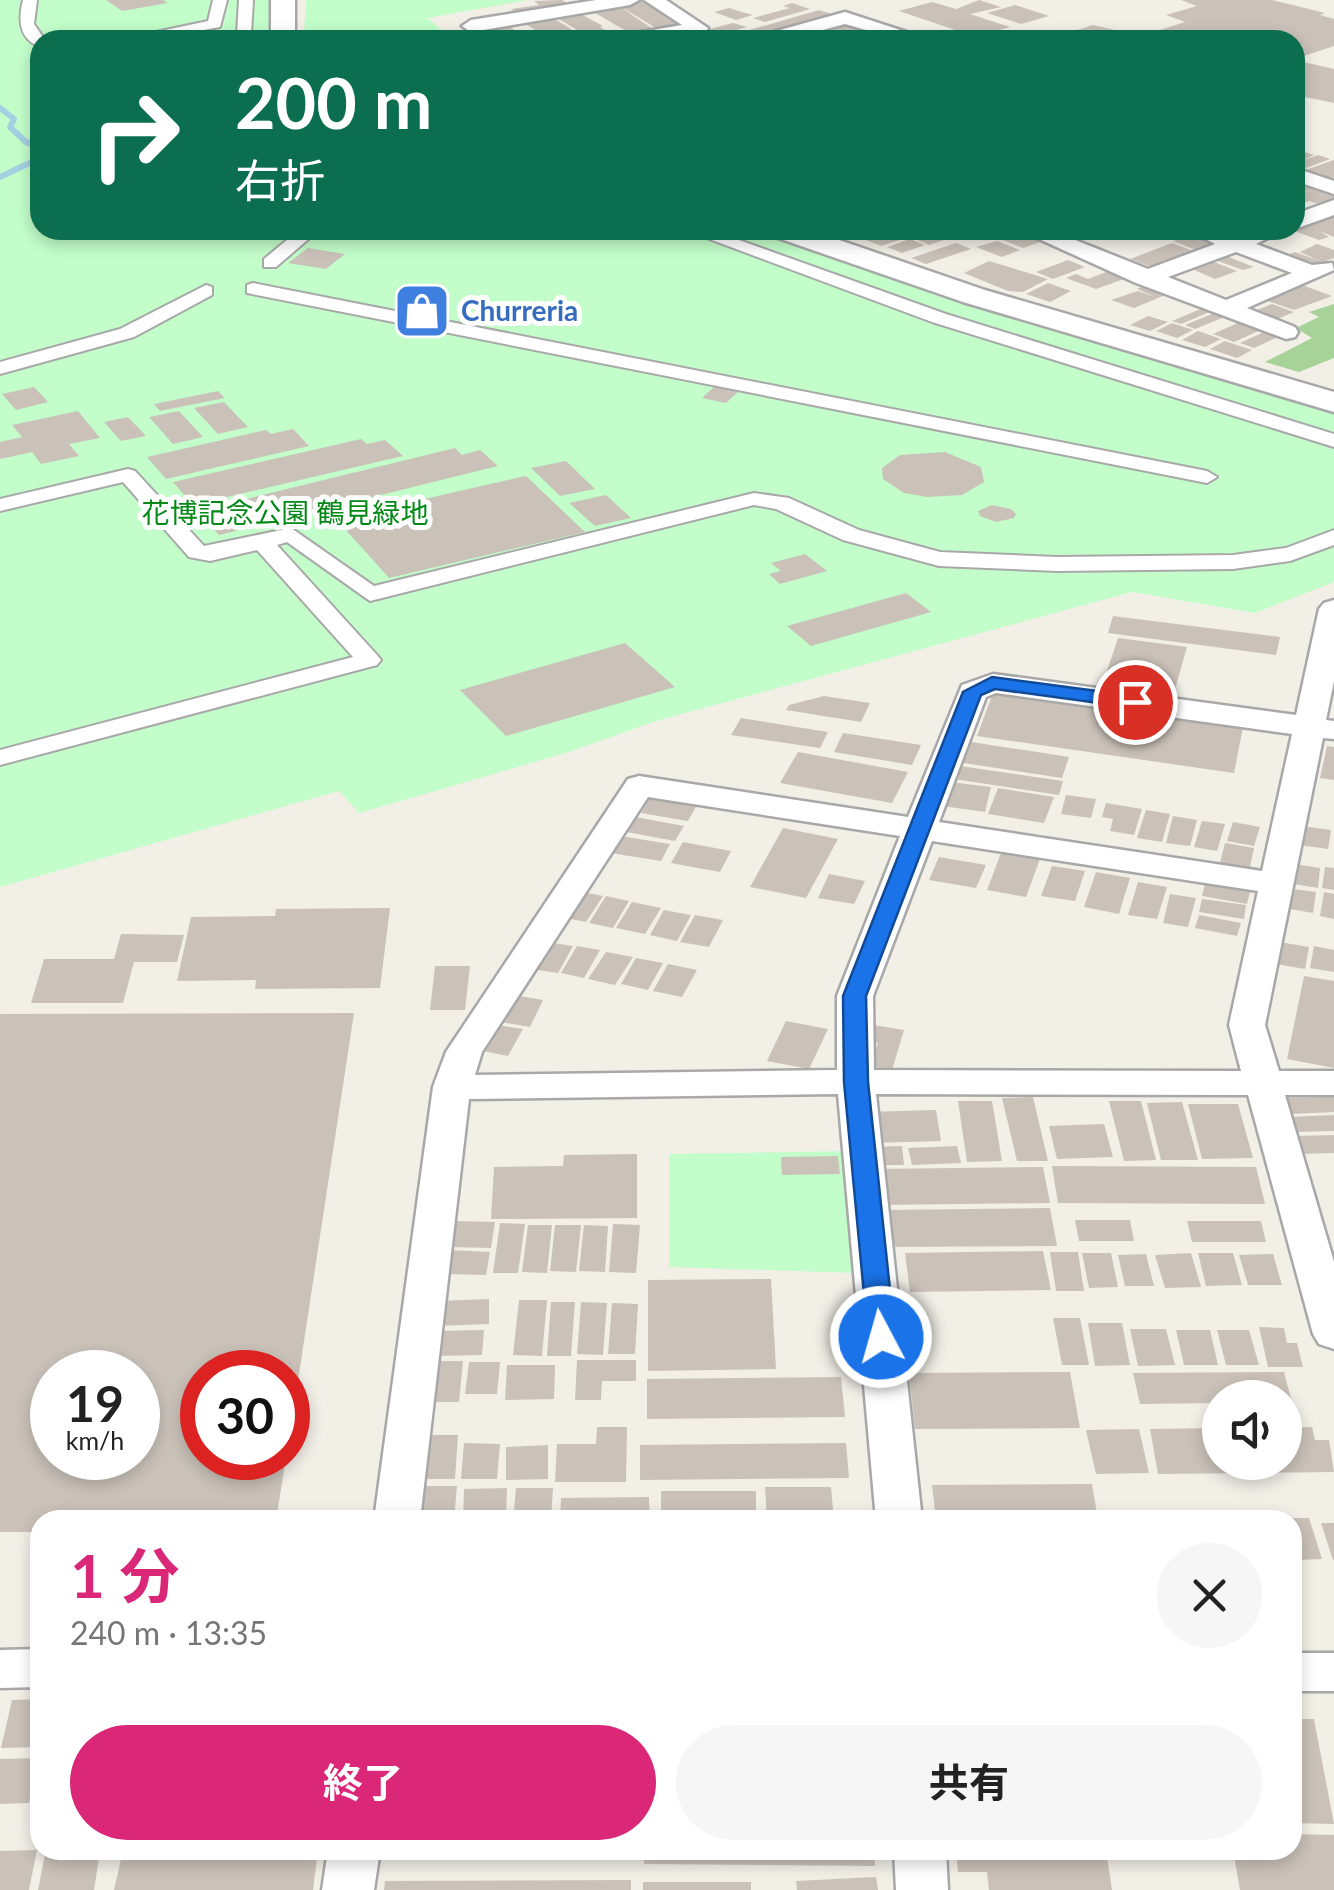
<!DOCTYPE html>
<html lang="ja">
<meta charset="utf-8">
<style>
:root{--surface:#fff;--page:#f6f6f6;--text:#222;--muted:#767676;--accent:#db2777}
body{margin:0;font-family:Lato,"Noto Sans JP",sans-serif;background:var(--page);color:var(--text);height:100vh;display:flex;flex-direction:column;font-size:38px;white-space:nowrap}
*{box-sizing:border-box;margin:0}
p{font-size:32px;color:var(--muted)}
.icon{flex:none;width:55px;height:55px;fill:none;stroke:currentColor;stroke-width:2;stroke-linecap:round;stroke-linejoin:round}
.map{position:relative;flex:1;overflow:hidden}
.sheet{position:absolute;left:30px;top:1510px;width:1272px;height:350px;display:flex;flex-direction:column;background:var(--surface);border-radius:30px;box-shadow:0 5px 15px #0003}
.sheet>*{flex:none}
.banner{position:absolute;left:30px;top:30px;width:1275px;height:210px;border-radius:30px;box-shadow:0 5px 15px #0003;background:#0b6e4f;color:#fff;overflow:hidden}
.tools{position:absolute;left:1202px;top:1380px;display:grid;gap:20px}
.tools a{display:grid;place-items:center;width:100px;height:100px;border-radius:50%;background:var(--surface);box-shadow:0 5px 15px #0003;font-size:50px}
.speed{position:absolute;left:30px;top:1350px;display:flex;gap:20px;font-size:50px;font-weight:700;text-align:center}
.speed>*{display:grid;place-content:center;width:130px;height:130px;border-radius:50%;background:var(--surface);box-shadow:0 5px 15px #0003;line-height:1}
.speed small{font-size:25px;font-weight:400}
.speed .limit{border:15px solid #d22;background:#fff;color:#111}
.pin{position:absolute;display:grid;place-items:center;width:85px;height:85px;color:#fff;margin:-42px;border:5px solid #fff;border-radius:50%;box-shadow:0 2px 10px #0007}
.me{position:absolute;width:110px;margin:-55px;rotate:354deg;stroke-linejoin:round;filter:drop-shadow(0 0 8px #0008)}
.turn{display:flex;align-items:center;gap:35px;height:210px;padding:0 40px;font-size:45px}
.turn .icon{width:130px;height:130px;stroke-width:2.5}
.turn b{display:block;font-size:70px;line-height:85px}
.round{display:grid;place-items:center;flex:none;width:105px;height:105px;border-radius:52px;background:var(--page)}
.overview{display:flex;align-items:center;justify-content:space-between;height:170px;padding:0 40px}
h1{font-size:60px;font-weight:700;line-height:75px;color:var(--accent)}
.button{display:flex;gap:20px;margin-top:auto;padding:20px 40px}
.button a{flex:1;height:115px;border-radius:60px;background:var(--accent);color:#fff;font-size:40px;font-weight:700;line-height:115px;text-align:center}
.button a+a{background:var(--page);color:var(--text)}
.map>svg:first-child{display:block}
.forest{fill:#a7d399}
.park{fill:#c2fdca}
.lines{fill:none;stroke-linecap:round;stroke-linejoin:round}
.stream{stroke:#a5d0e2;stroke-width:6}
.building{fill:#cac2b9;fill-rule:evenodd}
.pedestrian-casing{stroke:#a8a8a8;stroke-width:4}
.minor-casing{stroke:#a8a8a8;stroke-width:5}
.tertiary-casing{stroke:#a8a8a8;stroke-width:5}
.pedestrian{fill:#fff;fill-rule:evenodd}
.minor{fill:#fff;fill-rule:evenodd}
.tertiary{fill:#fff;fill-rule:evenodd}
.route{fill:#1a73e8;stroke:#114b97;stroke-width:2.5}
.labels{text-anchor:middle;stroke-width:10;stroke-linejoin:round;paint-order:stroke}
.far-shop-label{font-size:28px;font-weight:bold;fill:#366cbe;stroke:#fff;text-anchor:start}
.far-park-label{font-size:28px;fill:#048917;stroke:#fff}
</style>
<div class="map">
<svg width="1334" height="1890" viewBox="0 0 1334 1890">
<rect width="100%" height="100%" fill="#f2efe7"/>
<path class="forest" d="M1334,304V358L1299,372L1265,362L1312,338L1296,328L1319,317L1309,312Z"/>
<g class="park">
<path d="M0,0H271V40H40V230H759L809,250L1334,409V582L1255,613L1132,592L656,721L569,752L359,813L339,791L0,887Z"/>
<path d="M306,0H528L428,18L452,40H307L304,33Z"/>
<path d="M853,1151L857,1273L669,1267V1154Z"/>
</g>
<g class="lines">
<g class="stream">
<path d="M0,108L14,119L10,127L26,142L40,148"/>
<path d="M0,177L40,158"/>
</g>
</g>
<g class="building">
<path d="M106,0H163L168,3L122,11Z"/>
<path d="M562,0L572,6L521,15L511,9L539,5L534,1Z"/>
<path d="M979,0L1001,7L970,14L1010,27L976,37L899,11L932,2L956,9Z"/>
<path d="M1181,0H1272L1325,13L1320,15L1334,19V46L1301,57L1295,55V40H1129L1185,22L1166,15L1197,6Z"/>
<path d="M641,1L669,18L681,27L661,31L618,5Z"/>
<path d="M792,3L810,9L765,22L753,18L790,8L783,6Z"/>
<path d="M615,5L625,10L657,32L633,35L590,10Z"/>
<path d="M1015,5L1049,16L1021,24L987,13Z"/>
<path d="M729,8L742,12L753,15L736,20L714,12Z"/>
<path d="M819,10L838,16L763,37L746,31Z"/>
<path d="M575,11L603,26L600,27L621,40H594L552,15Z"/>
<path d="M551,17L568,27L585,40H552L524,23Z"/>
<path d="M505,23L527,40H487L481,36L500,33L482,35L472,29Z"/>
<path d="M733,23L747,27L716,36L702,31Z"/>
<path d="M854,23L868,28L827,40L804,36Z"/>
<path d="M1093,25L1128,33L1114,40H1046Z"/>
<path d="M1295,60L1334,69V103L1295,95Z"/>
<path d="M1295,149L1314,155L1299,162L1318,155L1330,159L1306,168L1295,165Z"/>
<path d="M1334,160V177L1325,181L1300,172Z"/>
<path d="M1308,185L1334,192V202L1324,206L1309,201L1295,206V196L1315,189L1295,195V189Z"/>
<path d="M1334,215V237L1319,231L1329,237L1319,240L1294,231Z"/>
<path d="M885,230L909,237L881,246L861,238Z"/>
<path d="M930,232L947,239L929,245L913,238Z"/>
<path d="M1020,232L1043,241L1023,248L1000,239Z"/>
<path d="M1194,234L1219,244L1198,251L1173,241Z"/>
<path d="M910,239L925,245L902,253L887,247Z"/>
<path d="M997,241L1020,250L1002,257L976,247Z"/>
<path d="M956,243L971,249L926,264L911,258Z"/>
<path d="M1172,243L1196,252L1154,268L1130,259Z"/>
<path d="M1317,244L1334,250V258L1312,266L1284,256L1295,252L1320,261L1300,252Z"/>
<path d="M308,248L345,254L326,269L288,263Z"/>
<path d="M1226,256L1254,267L1243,270L1215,260Z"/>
<path d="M1068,260L1085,267L1053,279L1036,272Z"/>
<path d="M989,261L1048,279L1023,292L1008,291L964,273Z"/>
<path d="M1214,262L1237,271L1215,279L1192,269Z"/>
<path d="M1109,271L1127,278L1096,289L1066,278L1076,274L1088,279Z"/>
<path d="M1048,283L1071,291L1050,302L1026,294Z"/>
<path d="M1147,285L1170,293L1134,308L1111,300L1138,291L1155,297L1137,289Z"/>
<path d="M1302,285L1332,296L1294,310L1268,301Z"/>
<path d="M1272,304L1294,312L1273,321L1252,312Z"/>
<path d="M1203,308L1212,311L1181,324L1172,321Z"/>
<path d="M1217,312L1227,316L1195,329L1185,325Z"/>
<path d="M1148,316L1168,322L1150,331L1130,325Z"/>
<path d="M1240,322L1261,330L1234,342L1213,334Z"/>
<path d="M1172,323L1193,330L1177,338L1156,331Z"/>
<path d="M1198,331L1221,339L1205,347L1182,340Z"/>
<path d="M1266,331L1280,336L1254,348L1240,343Z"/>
<path d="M1225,341L1252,350L1237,358L1210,349Z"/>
<path d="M34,387L48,402L16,410L2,394Z"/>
<path d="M714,387L738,392L726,403L702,398Z"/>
<path d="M218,391L225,398L160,411L154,404Z"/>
<path d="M224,402L248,427L218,434L194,408Z"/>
<path d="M78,411L100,438L69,444L79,456L41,464L32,452L0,459V442L22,437L12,425Z"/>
<path d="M179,411L203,437L173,444L149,417Z"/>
<path d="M128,417L146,436L121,441L104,422Z"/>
<path d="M293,429L309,446L166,479L147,457L266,430L271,434Z"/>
<path d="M361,439L367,444L385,440L403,456L193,505L173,482Z"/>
<path d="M455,448L462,455L480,450L498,466L219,535L197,511Z"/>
<path d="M945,452L981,467L984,482L962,495L927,497L904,493L883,479L882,468L900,455Z"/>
<path d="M566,461L595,489L560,496L531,468Z"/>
<path d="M526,476L585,532L389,578L336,519Z"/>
<path d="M606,495L631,518L595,526L569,503Z"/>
<path d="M992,505L1011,509L1016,514L1014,518L996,522L980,516L978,511Z"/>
<path d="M805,554L827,571L780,584L769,574L781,571L771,563Z"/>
<path d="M906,593L931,612L811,646L787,626Z"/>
<path d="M1113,616L1280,637L1276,655L1108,633Z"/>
<path d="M1118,638L1187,647L1173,696L1102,686Z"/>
<path d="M625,643L675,687L506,736L460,690Z"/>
<path d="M993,693L1243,727L1234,773L977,736Z"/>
<path d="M824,696L870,703L861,722L786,710L789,705Z"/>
<path d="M741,718L828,732L820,748L731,735Z"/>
<path d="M843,733L921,745L912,765L834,752Z"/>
<path d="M965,741L1069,757L1062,778L957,762Z"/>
<path d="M1327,746L1334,747V780L1320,778Z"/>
<path d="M798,752L908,772L892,803L780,783Z"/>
<path d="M960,766L1063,781L1059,795L954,779Z"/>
<path d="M950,782L991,787L985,812L942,806Z"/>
<path d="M998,788L1054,797L1044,823L988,814Z"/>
<path d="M651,795L698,803L688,821L641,813Z"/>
<path d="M1066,795L1096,799L1091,818L1061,814Z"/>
<path d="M1106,803L1142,809L1134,835L1110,831L1113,819L1102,817Z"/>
<path d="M1146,810L1170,814L1162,842L1137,838Z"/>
<path d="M630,816L684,826L675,841L621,831Z"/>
<path d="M1173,816L1197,820L1190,846L1166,843Z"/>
<path d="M1202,821L1225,824L1217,851L1194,847Z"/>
<path d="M1233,822L1260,827L1254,846L1227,841Z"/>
<path d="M1302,826L1331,830L1328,849L1299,845Z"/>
<path d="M783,828L838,839L806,898L750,887Z"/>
<path d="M620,836L670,844L661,861L610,853Z"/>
<path d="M683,842L731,851L720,872L671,863Z"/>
<path d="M1225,843L1254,848L1250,867L1220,863Z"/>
<path d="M1001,853L1040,859L1026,897L987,890Z"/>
<path d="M939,857L986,865L976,888L929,880Z"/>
<path d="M1295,864L1320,868L1318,888L1293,884Z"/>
<path d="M1052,866L1085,871L1075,901L1041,896Z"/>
<path d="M1325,867L1334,868V890L1322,888Z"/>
<path d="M1096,872L1130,878L1119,914L1084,907Z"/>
<path d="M829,874L865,881L854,904L818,898Z"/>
<path d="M1138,882L1167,887L1157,919L1128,915Z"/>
<path d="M1205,884L1250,892L1247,904L1202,896Z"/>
<path d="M1293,889L1316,892L1313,913L1290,909Z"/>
<path d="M577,891L603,896L586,922L560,917Z"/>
<path d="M1324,892L1334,894V919L1320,916Z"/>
<path d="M1170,894L1196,898L1188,927L1163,923Z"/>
<path d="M606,896L629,901L613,928L589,923Z"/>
<path d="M1202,899L1246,905L1244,919L1199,912Z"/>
<path d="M632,902L661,908L645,934L616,928Z"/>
<path d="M390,908L380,988L255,989L256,980L177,981L191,917L275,916L276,909Z"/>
<path d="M664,910L691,915L677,941L650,935Z"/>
<path d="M695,915L723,920L709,947L680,942Z"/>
<path d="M1199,915L1241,923L1237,936L1195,928Z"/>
<path d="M121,934L184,935L177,962H134L123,1003H31L44,959H114Z"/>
<path d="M546,942L573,946L558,973L531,969Z"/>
<path d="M1279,942L1309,947L1305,969L1276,964Z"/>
<path d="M577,946L600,950L584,978L561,973Z"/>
<path d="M1314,946L1334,950V972L1310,968Z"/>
<path d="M606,952L633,957L615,985L588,979Z"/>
<path d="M636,958L663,963L648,990L621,984Z"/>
<path d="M668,964L697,970L682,997L653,991Z"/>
<path d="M435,966H470L465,1010H430Z"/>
<path d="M1304,976L1334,981V1068L1287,1059Z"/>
<path d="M514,995L543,1000L530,1027L500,1022Z"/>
<path d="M354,1013L290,1433L288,1372H202V1458H286L276,1520H40V1532H0V1014ZM52,1372H138V1458H52Z"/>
<path d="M786,1021L828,1029L809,1069L767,1061Z"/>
<path d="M497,1025L523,1029L508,1056L483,1051Z"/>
<path d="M873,1025L904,1030L892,1070L870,1066L878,1043L868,1042Z"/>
<path d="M1033,1097L1048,1161H1017L1002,1098Z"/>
<path d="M1334,1097V1112L1291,1114L1285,1098Z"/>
<path d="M958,1101H992L1002,1161L967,1162Z"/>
<path d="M1109,1101H1141L1156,1160L1124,1161Z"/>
<path d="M1182,1102L1198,1160H1161L1147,1103Z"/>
<path d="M1188,1104H1238L1253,1158L1202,1159Z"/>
<path d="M936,1110L941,1141L870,1143L866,1112Z"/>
<path d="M1334,1115V1131L1294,1132L1288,1117Z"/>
<path d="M1104,1124L1113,1157L1057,1159L1049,1126Z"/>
<path d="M1334,1135V1153L1301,1154L1295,1136Z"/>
<path d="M902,1146L904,1165H873L871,1147Z"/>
<path d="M957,1146L961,1163L912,1165L908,1148Z"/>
<path d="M637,1154V1218L491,1219L494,1167L563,1166L564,1155Z"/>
<path d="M838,1156L840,1174L782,1175L781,1157Z"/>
<path d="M1052,1166L1256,1167L1265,1204L1058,1203Z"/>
<path d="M1043,1167L1050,1203L878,1205L874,1169Z"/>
<path d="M1050,1208L1057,1246L886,1247L882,1210Z"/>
<path d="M1075,1220H1130L1134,1241H1079Z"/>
<path d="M452,1221L495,1222L491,1248L449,1247Z"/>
<path d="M1187,1221H1261L1266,1242H1192Z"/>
<path d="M500,1223L525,1224L518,1273H493Z"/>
<path d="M613,1224L640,1225L636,1273L609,1272Z"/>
<path d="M528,1225H552L547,1273L522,1272Z"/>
<path d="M555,1225H581L576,1272L550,1271Z"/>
<path d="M584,1225L608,1226L605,1272L579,1271Z"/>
<path d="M449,1250L490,1252L486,1275L445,1274Z"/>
<path d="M1043,1251L1051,1290L910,1292L905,1253Z"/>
<path d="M1050,1252H1078L1084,1291H1056Z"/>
<path d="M1082,1253H1111L1118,1287L1089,1288Z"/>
<path d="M1191,1253L1201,1287L1165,1288L1155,1255Z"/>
<path d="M1198,1253H1233L1242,1285L1206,1286Z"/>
<path d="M1146,1254L1154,1286H1125L1118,1255Z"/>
<path d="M1273,1254L1282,1285H1248L1239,1255Z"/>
<path d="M771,1279L776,1369L648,1371V1280Z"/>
<path d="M489,1299V1324L437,1326L438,1301Z"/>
<path d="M519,1300H547L542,1356L513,1355Z"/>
<path d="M551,1302H575L571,1356H547Z"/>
<path d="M581,1302L607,1303L603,1355L577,1354Z"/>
<path d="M612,1303L638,1304L635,1354H608Z"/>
<path d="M1053,1318H1080L1089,1365H1062Z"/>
<path d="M1088,1323H1122L1130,1365L1095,1366Z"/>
<path d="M1259,1327L1284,1328L1287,1343H1297L1303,1367H1268Z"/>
<path d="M1130,1329H1166L1175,1365L1138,1366Z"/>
<path d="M484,1330L482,1355L434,1356L435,1331Z"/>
<path d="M1176,1330H1210L1218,1365H1184Z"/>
<path d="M1217,1330H1249L1259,1365H1226Z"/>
<path d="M577,1360H636V1381H602L601,1400H575Z"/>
<path d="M435,1361H463L459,1402H430Z"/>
<path d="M469,1362H500L497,1394H465Z"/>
<path d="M507,1365H555L554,1399L505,1400Z"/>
<path d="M1070,1372L1080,1428L915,1429L909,1373Z"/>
<path d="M1284,1372L1292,1402H1285V1398H1220V1403L1140,1404L1133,1373Z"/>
<path d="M841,1377L845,1417L647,1419V1379Z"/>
<path d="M597,1427H627L626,1482H555L557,1444H596Z"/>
<path d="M1312,1427L1315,1440H1329L1334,1472L1158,1474L1150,1429L1220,1428V1462H1285V1428Z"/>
<path d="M1139,1429L1149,1473L1096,1474L1086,1430Z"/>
<path d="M425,1435H458L455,1479H422Z"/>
<path d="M464,1443L500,1444L497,1479H461Z"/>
<path d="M846,1443L849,1478L640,1480V1445Z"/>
<path d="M548,1445V1479L506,1480V1447Z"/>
<path d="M1092,1484L1098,1520H936L932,1485Z"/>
<path d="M420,1486H457L454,1520H417Z"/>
<path d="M765,1487H831L834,1520H767Z"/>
<path d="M507,1488L506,1520H463L464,1489Z"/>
<path d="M516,1488H553L551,1520H513Z"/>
<rect x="661" y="1491" width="95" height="29"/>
<path d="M649,1497L650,1520H560L561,1498Z"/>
<path d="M1180,1511H1278L1280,1520H1181Z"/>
<path d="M1292,1518H1309L1322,1559L1299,1560L1292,1539Z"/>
<path d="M1321,1523H1334V1560H1333Z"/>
<path d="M40,1699V1747L1,1748L12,1700Z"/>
<path d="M1292,1719H1314L1334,1824L1292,1823Z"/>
<path d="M38,1758L29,1803L0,1804V1759Z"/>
<path d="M1292,1834L1334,1835V1890H1240L1233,1850H1292Z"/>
<path d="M37,1850L29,1890H0V1851Z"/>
<path d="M123,1850H318L313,1890H114Z"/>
<path d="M644,1850H874L875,1866L644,1864Z"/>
<path d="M956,1850H1106L1112,1890H989L987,1872H958Z"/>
<path d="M100,1852L94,1890H38L45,1854Z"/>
<path d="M876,1877L878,1890H797L796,1881Z"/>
<path d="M631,1880V1890H384L385,1881Z"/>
<rect x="643" y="1882" width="108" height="8"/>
</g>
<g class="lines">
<g class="pedestrian-casing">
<g id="pedestrian">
<path d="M23,0H37L34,24L45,40H40V47C19,39 18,20 23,0Z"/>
<path d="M213,0H227L220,27L150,40H118L208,21Z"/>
<path d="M239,0H253L251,34L255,40H241L237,34Z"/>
<path d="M299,230H319L276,267H264V259Z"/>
<path d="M685,230H711L946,314L1334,434V447L932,322Z"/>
<path d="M253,283L1207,471L1217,477L1207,483L247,293V285Z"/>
<path d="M206,285L212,287V295L134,337L0,374V362L120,329Z"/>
<path d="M128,469L135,471L204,546L291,528L374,586L754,493L789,498L859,530L940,552L1057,557L1233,555L1286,548L1334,530V545L1290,561L1233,569L1057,571L939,566L843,540L776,509L754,505L370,601L287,542L277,545L377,655L381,660L377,665L0,765V750L353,657L257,550L210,561L189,557L123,482L0,511V499Z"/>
</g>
</g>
<g class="minor-casing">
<g id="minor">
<path d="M596,0H639L630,5L471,32L462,26L471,20Z"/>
<path d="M644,0H666L708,28L706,32L662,40H620L629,34L682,25Z"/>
<path d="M845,12L931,40H901L845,24L786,40H756L758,36Z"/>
<path d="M1295,168L1334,181V194L1295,181Z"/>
<path d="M1334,200V215L1295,229V214Z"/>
<path d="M1019,230H1050L1148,269L1215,244L1188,230H1219L1236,236L1252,230H1284L1256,244L1312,265L1332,263L1334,270L1247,308L1295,327L1298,332L1295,337L1286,339L1136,283ZM1236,252L1292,273L1226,300L1168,277Z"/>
<path d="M1334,600V681L1326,720L1334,721V739L1323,738L1265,1025L1279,1071H1334V1095H1285L1334,1262V1349L1319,1344L1313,1334L1248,1095L876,1094L922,1520H876L838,1094L469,1099L420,1520H374L433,1087L446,1052L628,779L639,776L908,817L962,685L993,674L1296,715L1319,609L1324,603ZM996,693L1292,734L1262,871L939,822L986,697ZM648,797L900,836L837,996V1070L475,1075L482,1052ZM932,841L1258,891L1229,1025L1241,1071L874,1070L873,996Z"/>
<path d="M40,1649V1687L0,1688V1650Z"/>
<rect x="1292" y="1653" width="42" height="38"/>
<path d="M328,1850H380L374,1890H322Z"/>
<path d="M894,1850H946L948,1890H896Z"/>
</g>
</g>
<g class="tertiary-casing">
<g id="tertiary">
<rect x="271" y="0" width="24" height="40"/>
<path d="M768,230H810L985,290L1334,392V412L963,302L772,236Z"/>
</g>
</g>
<use href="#pedestrian" class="pedestrian"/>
<use href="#minor" class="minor"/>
<use href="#tertiary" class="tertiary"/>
</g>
<path class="route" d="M992,677L1135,696L1145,702L1135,708L995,689L981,695L866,996L868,1082L895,1337L891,1344H872L868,1337L844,1082L843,996L963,692Z"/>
<defs>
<g id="shop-square" transform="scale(2.875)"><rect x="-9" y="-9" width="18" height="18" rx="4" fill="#3f7fe0" stroke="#fff"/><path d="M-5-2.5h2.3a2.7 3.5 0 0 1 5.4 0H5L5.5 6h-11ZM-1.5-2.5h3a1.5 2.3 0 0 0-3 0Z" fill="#fff"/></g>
</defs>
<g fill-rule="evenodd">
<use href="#shop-square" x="422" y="311"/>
</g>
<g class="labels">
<g class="far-shop-label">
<text x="461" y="321">Churreria</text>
</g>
<g class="far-park-label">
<text x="285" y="523">花博記念公園 鶴見緑地</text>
</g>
</g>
</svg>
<div class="tools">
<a><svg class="icon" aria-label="sound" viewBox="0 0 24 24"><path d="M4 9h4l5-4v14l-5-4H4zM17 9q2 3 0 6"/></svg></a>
</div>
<div class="speed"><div>19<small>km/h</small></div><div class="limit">30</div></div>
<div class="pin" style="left:1135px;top:702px;background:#d93025"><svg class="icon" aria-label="arrive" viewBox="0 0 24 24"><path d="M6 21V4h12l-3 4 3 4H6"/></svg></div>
<svg class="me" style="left:881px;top:1337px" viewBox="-20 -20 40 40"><circle r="17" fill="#1a73e8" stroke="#fff" stroke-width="3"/><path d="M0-11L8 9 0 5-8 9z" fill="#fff"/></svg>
<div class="banner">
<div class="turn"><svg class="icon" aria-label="right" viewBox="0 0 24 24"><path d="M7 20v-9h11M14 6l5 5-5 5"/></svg><div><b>200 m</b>右折</div></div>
</div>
<section class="sheet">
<div class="overview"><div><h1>1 分</h1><p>240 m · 13:35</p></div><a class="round"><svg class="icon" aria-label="close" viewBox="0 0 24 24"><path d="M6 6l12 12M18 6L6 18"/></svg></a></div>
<div class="button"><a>終了</a><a>共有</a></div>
</section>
</div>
